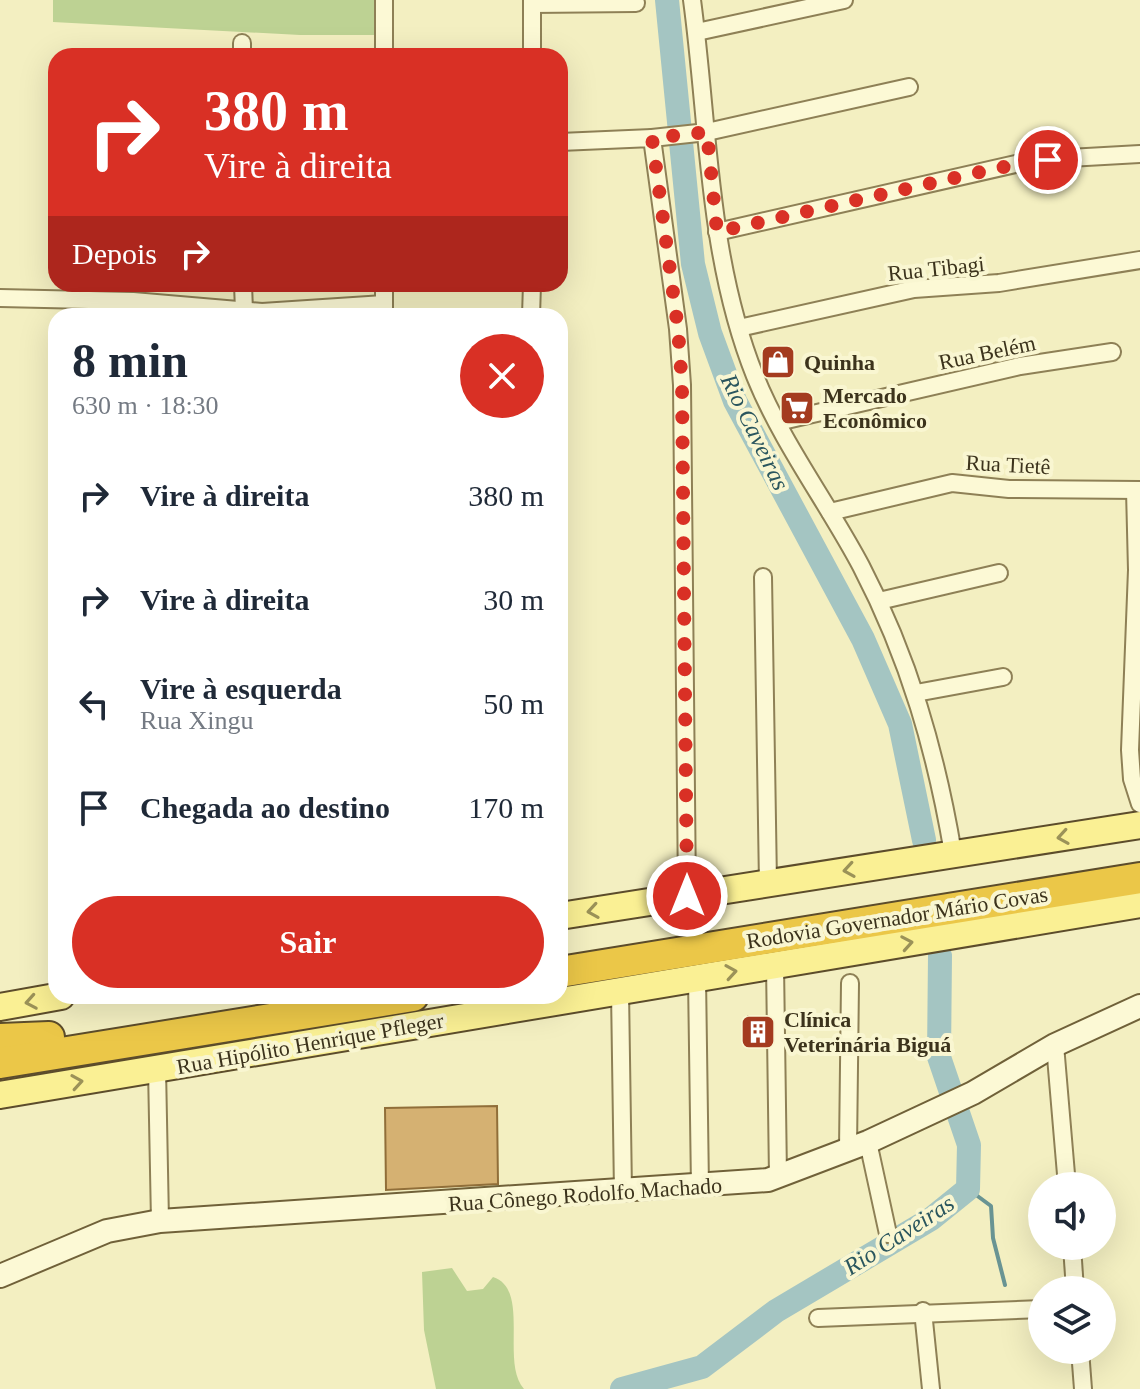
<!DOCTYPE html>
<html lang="pt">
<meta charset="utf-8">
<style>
:root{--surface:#fff;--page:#f6f6f7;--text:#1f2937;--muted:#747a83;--accent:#d93025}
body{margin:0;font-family:Georgia,serif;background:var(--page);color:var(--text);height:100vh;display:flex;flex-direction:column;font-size:30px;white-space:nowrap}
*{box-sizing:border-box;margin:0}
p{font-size:26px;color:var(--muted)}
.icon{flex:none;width:44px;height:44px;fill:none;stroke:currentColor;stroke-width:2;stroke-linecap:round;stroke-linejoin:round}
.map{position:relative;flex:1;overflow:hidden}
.sheet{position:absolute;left:48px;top:308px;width:520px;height:696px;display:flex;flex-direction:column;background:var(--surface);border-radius:24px;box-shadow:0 8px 32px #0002}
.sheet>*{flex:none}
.top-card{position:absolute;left:48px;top:48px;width:520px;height:244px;border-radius:24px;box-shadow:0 8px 32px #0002;background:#d93025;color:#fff;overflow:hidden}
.controls{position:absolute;left:1028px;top:1172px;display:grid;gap:16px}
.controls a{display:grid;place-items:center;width:88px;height:88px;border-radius:50%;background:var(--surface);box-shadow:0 8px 32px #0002;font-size:40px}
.pin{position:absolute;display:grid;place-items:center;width:68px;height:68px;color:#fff;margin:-34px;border:4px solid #fff;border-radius:50%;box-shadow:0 2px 8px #0007}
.me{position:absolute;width:88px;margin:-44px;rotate:0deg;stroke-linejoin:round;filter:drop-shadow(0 0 6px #0008)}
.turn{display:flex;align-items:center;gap:28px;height:168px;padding:0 24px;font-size:36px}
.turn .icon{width:104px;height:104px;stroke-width:2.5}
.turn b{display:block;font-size:56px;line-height:68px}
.then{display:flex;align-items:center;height:76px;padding:0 24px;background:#0003;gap:16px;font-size:30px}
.round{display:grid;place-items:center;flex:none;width:84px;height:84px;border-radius:42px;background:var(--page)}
.summary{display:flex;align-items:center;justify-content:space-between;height:136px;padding:0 24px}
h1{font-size:48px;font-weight:600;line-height:60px}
.primary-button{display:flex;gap:16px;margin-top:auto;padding:16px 24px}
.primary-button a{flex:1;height:92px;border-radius:48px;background:var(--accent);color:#fff;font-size:32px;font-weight:600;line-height:92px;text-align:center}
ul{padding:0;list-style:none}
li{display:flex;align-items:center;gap:24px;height:104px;padding:0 24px}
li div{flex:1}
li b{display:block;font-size:30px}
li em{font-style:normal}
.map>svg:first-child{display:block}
.green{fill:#bdd293}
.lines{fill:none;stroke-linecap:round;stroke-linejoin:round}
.stream{stroke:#699493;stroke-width:4}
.river{stroke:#a4c5c2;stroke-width:24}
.building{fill:#d5b172;stroke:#906e39;stroke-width:2}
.minor-casing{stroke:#8e8056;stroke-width:20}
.secondary-casing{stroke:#706139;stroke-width:26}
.primary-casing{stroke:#5c4c2b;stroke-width:30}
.motorway-casing{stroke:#5c4c2b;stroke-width:34}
.minor{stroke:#fcf9d5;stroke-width:16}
.secondary{stroke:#fcf9d5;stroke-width:22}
.primary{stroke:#faf094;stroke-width:26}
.motorway{stroke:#ebc748;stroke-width:30}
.oneway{stroke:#9b9258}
.route{stroke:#d93025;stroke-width:14;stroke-dasharray:0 25.2}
.labels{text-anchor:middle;stroke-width:8;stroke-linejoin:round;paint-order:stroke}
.street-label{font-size:22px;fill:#3c331c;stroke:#f9f6d1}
.poi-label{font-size:22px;font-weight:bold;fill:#3c331c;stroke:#f9f6d1;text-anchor:start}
.water-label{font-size:24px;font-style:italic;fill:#2a565e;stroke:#f9f6d1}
</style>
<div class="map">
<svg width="1140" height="1389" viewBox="0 0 1140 1389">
<rect width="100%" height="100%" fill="#f3efc1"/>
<g class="green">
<path d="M53,0H376L375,35H300L53,22Z"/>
<path d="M452,1268L467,1291L483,1289L493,1277C531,1289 500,1363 524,1389H436L424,1330L422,1272Z"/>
</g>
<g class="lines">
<path class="stream" d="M968,1189L991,1206L993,1238L1005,1285"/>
<g class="river">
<path d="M667,0L693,264L710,333L735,401L863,639L900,724L924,840"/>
<path d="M622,1389L702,1367L776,1311L931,1219L968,1189L969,1145L939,1057L940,956"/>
</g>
</g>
<g class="building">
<path d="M748,1016H765V1038H749Z"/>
<path d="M497,1106L498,1184L386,1190L385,1108Z"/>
</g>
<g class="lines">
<g class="minor-casing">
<g id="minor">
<path d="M692,0C709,125 707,256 755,376C782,443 827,502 861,566C909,658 936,752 953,853"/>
<path d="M532,4L636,3"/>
<path d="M697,32L844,0"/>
<path d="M242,43V56"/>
<path d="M384,56V0"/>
<path d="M532,56V0"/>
<path d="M652,138L707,132L909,87"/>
<path d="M560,142L652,138L678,329L682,385L687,896"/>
<path d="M717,232L1033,160L1140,154"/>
<path d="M243,284L244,311"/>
<path d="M384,284V316"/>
<path d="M0,298L133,301L262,312L384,304"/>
<path d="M531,316L532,284"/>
<path d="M739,328L914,289L999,283L1140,260"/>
<path d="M778,422L1020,366L1112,352"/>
<path d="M1135,490L1137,570L1130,750L1132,779L1140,804"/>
<path d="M830,512L952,483L1009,489L1140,490"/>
<path d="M763,577L768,883"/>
<path d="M879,601L999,573"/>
<path d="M916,693L1003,677"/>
<path d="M775,965L778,1176"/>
<path d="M697,978L700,1187"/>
<path d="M620,991L623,1192"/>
<path d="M1055,1045L1067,1186"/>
<path d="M157,1069L160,1221"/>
<path d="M868,1142L888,1234"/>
<path d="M848,1149L850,983"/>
<path d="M1072,1246L1075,1290"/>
<path d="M923,1311L931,1389"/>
<path d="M818,1318L1042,1309"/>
<path d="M1080,1350L1083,1389"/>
</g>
</g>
<g class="secondary-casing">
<path id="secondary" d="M0,1276L107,1231L160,1221L768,1180L868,1142L973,1093L1055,1045L1140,1006"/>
</g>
<g class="primary-casing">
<g id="primary">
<path d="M560,916L1140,825"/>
<path d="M0,1007L61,996"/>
<path d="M0,1095L1140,904"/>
</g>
</g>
<g class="motorway-casing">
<g id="motorway">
<path d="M560,972L1140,878"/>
<path d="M0,1039L49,1037"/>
<path d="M0,1063L413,996"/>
</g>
</g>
<use href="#minor" class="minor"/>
<use href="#secondary" class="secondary"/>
<use href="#primary" class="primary"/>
<use href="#motorway" class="motorway"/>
</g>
<defs><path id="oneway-chevron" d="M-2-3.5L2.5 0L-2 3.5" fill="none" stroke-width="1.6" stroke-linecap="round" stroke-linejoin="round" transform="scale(2)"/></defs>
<g class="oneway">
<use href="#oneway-chevron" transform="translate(1063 837) rotate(171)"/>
<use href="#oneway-chevron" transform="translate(849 870) rotate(171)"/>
<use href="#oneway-chevron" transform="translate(593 911) rotate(171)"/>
<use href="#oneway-chevron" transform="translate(907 943) rotate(-10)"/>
<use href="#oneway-chevron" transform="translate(731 972) rotate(-9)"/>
<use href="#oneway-chevron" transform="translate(31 1002) rotate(170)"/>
<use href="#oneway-chevron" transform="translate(77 1082) rotate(-9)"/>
</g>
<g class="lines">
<path class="route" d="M687,896L682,385L678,329L652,138L707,132L717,232L998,168L1048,160"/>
</g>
<defs>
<g id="shop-square" transform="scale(1.8)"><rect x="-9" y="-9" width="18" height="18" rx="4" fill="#a43b1f" stroke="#f9f6d1"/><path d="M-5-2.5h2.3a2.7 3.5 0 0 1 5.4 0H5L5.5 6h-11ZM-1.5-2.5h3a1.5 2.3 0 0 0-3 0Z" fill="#fff"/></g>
<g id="supermarket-square" transform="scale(1.8)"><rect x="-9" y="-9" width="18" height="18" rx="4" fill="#a43b1f" stroke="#f9f6d1"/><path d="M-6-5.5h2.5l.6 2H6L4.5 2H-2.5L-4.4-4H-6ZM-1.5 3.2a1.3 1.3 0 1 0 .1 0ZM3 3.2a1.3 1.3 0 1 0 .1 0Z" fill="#fff"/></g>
<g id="building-square" transform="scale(1.8)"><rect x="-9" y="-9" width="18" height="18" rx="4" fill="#a43b1f" stroke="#f9f6d1"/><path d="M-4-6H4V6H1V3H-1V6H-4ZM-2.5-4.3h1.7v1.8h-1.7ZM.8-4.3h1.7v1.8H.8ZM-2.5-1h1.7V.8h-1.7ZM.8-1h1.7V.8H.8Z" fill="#fff"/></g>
</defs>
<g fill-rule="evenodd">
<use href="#shop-square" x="778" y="362"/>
<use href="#supermarket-square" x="797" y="408"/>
<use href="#building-square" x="758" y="1032"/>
</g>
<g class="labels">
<g class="street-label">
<text transform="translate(936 268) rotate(-6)" y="8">Rua Tibagi</text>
<text transform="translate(987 352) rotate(-12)" y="8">Rua Belém</text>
<text transform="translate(1008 464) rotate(3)" y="8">Rua Tietê</text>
<text transform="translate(897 917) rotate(-9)" y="8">Rodovia Governador Mário Covas</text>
<text transform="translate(310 1043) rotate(-10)" y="8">Rua Hipólito Henrique Pfleger</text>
<text transform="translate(585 1194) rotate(-4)" y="8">Rua Cônego Rodolfo Machado</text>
</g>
<g class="poi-label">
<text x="804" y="370">Quinha</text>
<text x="823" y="403">Mercado<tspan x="823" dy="25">Econômico</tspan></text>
<text x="784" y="1027">Clínica<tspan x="784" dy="25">Veterinária Biguá</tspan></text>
</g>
<g class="water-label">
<text transform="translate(755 432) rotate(64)" y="8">Rio Caveiras</text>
<text transform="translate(899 1235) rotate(-33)" y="8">Rio Caveiras</text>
</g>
</g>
</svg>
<div class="controls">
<a><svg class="icon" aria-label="sound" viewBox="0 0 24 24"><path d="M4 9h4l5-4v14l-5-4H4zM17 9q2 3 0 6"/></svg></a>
<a><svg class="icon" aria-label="layers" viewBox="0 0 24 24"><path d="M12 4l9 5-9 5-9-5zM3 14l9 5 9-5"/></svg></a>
</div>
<div class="pin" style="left:1048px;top:160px;background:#d93025"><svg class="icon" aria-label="arrive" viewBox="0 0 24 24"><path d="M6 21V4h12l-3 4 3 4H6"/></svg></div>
<svg class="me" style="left:687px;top:896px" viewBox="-20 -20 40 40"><circle r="17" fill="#d93025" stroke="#fff" stroke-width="3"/><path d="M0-11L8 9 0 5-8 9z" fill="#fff"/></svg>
<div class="top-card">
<div class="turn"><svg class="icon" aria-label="right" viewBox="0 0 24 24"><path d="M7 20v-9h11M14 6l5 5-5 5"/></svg><div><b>380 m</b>Vire à direita</div></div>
<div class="then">Depois<svg class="icon" aria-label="right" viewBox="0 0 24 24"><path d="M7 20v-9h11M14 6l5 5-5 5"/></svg></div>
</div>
<section class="sheet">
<div class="summary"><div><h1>8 min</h1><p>630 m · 18:30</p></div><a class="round" style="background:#d93025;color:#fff"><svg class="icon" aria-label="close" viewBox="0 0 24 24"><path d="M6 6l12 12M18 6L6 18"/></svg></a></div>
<ul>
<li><svg class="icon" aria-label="right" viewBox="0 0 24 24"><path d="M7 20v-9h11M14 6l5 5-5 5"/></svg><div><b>Vire à direita</b></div><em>380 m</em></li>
<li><svg class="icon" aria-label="right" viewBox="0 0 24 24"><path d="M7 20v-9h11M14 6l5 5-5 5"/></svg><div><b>Vire à direita</b></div><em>30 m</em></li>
<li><svg class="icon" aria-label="left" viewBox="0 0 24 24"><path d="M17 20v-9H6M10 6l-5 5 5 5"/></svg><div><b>Vire à esquerda</b><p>Rua Xingu</p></div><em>50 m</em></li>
<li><svg class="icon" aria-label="arrive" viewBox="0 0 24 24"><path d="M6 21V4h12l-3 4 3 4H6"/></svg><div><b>Chegada ao destino</b></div><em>170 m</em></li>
</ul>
<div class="primary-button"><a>Sair</a></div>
</section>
</div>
